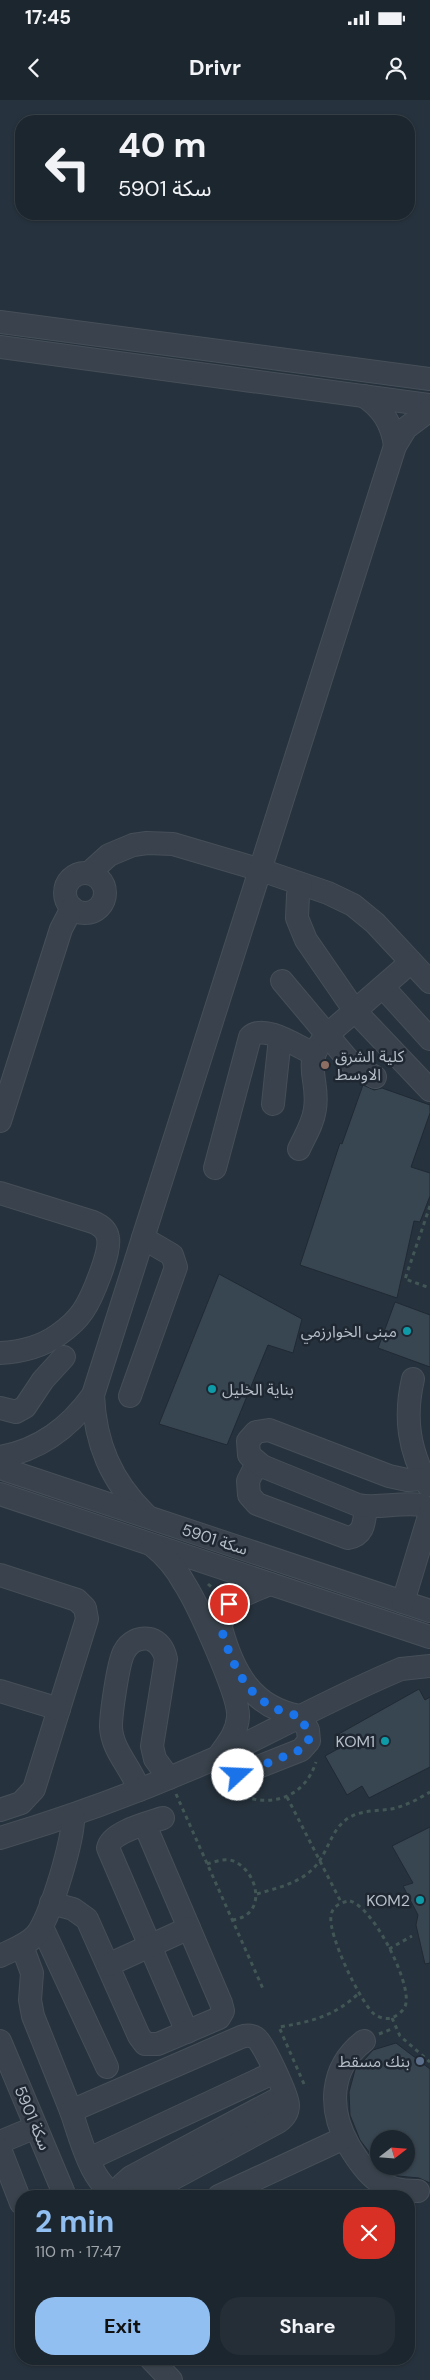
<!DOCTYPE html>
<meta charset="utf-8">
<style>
:root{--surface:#1c262e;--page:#252e36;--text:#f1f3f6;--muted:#a0a5aa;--line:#3a434a;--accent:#92bff1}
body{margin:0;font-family:"DM Sans","Noto Sans Arabic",sans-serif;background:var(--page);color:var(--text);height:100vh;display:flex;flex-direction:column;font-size:19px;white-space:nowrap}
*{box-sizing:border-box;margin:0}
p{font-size:16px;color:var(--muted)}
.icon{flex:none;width:28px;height:28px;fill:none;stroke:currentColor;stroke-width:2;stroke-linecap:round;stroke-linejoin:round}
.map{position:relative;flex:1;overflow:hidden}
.details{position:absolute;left:15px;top:2090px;width:400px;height:175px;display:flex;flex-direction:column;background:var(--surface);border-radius:20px;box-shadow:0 1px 4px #0004,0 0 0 1px var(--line)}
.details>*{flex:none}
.top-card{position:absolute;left:15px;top:15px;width:400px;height:105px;border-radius:20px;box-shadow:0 1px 4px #0004,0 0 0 1px var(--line);background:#1c262e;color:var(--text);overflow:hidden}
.needle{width:32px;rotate:73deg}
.tools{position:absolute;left:370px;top:2030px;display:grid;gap:10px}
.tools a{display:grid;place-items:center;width:45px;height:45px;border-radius:50%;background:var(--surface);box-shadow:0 1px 4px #0004,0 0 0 1px var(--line);font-size:25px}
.pin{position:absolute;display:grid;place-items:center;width:42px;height:42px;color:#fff;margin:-21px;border:2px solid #fff;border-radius:50%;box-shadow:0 1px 5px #0007}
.me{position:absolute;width:55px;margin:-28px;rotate:70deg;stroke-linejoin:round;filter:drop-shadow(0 0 4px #0008)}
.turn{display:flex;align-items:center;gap:18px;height:105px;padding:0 20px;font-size:22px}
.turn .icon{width:65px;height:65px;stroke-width:2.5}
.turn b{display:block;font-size:35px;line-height:42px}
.round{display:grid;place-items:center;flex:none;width:52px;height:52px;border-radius:20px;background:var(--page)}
.head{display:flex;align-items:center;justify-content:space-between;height:85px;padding:0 20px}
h1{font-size:30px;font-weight:700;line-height:38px;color:var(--accent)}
.primary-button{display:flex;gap:10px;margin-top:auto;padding:10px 20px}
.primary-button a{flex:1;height:58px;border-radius:20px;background:var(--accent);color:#111;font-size:20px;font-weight:700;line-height:58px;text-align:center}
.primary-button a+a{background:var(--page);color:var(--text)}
.status{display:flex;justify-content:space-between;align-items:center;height:35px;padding:0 25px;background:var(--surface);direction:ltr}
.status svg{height:14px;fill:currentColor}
header{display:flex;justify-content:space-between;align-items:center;height:65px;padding:0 20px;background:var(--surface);font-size:22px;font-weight:700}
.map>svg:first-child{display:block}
.building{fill:#384652;stroke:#212a34}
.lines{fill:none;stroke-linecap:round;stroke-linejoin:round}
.minor-casing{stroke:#464f59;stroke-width:24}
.path{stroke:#415655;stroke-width:3;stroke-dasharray:4 4;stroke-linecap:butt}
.minor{stroke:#3a434d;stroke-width:22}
.route{stroke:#1a73e8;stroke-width:9;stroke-dasharray:0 16.2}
.education-dot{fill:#8d6e63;stroke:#1f2832;stroke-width:2}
.culture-dot{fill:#0f9aa8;stroke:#1f2832;stroke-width:2}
.service-dot{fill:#5c6f8a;stroke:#1f2832;stroke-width:2}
.labels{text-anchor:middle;stroke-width:5;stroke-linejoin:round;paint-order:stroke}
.poi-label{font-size:16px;fill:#b6bec8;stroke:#1f2832;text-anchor:end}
.street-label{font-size:16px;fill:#b6bec8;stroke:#1f2832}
</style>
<div class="status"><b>17:45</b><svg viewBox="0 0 49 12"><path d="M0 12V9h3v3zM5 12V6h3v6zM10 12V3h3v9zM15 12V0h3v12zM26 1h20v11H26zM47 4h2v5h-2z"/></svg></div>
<header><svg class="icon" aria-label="back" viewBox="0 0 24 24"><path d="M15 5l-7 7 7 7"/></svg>Drivr<svg class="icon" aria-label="person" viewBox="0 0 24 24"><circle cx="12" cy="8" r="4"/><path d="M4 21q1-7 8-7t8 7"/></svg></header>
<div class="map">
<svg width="430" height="2280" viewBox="0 0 430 2280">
<rect width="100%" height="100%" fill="#26323d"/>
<g class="building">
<path d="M363,985L374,990L382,988L430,1005V1013L411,1067L430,1073V1096L420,1122L414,1121L397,1198L300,1165L340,1043L342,1044Z"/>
<path d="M219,1174L302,1219L293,1253L268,1245L227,1345L159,1324Z"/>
<path d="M395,1202L430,1215V1267L378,1248Z"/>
<path d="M419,1589L425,1600L430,1597V1667L369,1698L362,1686L347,1695L325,1656L343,1646L337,1635Z"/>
<path d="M430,1727V1863L425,1864L416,1825L418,1815L403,1786L413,1783L392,1746Z"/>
<path d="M396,1943L430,1969V2083L419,2078L398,2076L384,2069L380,2066H406V2039H379V2065L360,2040L350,2015L349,1992L355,1970L373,1950Z"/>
</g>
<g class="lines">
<g class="minor-casing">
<g id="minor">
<path d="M0,222L430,279"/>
<path d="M0,247L430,305"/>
<path d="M364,296C382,308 392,323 395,346"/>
<path d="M89,773L109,755L133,745L147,743L173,744L261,770L328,793L353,805L375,823L430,882"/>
<circle cx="85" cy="793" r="20"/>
<path d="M301,784L298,795L297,818L306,840L355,911L430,990"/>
<path d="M282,881L350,962L375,977"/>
<path d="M383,887L430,939"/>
<path d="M273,1004L280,938"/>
<path d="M0,1021L61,829L72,808"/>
<path d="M299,1049C305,1036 313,1024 315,1009C320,978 300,964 327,935L411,862"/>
<path d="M215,1068L250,937C264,923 298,947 314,954"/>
<path d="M0,1093L93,1122C100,1125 107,1130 108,1138C111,1152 92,1198 83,1211C77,1220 68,1228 58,1235C41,1247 21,1252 0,1253"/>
<path d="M413,1279C404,1318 409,1350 428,1385"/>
<path d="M93,1295C95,1343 111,1381 145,1414"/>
<path d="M130,1296L176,1167L172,1155L143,1138"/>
<path d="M0,1308L16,1312L25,1307L43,1280L64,1257"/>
<path d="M0,1357C40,1350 69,1328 93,1295L395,346L406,328L430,310"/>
<path d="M262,1366L253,1371L248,1381L249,1395L257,1404L348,1438C365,1435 364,1421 366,1407"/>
<path d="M0,1368L430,1511"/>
<path d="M0,1394L430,1537"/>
<path d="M422,1405C400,1402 376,1409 358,1405L262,1366L249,1355L248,1341L256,1332L269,1330L389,1376L407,1380L425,1379"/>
<path d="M152,1445C166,1456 176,1468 184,1483C197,1503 240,1596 238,1617C237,1633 227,1644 218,1657L230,1672L238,1675L301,1650L309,1641L308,1630L300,1616C252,1608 233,1572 221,1528C222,1499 247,1494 270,1484"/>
<path d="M0,1475L77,1500L85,1508L87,1519L34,1689L21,1703L0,1710"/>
<path d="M403,1502L430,1413"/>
<path d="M0,1591L59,1609"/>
<path d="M139,1690C132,1668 112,1651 111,1627C111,1614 118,1563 124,1552C129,1542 139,1537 150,1539C159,1542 164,1550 166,1559L152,1646L155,1659L169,1678"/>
<path d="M163,1718C148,1723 111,1732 108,1748L187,1932"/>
<path d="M0,1738C74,1716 146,1689 216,1658C278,1629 338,1595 401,1569L430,1566"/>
<path d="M51,1803L73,1809L87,1819L139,1936L145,1944H158L219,1918L223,1911L221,1903L145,1725"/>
<path d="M42,1827L107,1967"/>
<path d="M22,1846L32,1873L30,1900L33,1916L71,2011"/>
<path d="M0,1856C12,1850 27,1845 36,1835C50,1820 75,1735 73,1715"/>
<path d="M108,1865L189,1828"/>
<path d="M0,1941L65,2096"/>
<path d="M364,1941C329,1968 328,2010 349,2046C367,2076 381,2092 418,2091"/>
<path d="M0,2042L36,2027"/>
<path d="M0,2049L21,2103"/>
<path d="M89,2059L275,1972"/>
<path d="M117,2095L122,2085L131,2077L285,1995"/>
<path d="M121,2096C92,2090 80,2036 71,2011L241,1937C246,1935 251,1935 256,1938C263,1942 288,1996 288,2005C288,2013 284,2018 278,2022L141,2096"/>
<path d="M219,2096L344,2038"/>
<path d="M151,2259L171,2280"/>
</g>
</g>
<g class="path">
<path d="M430,1106L405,1179L430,1188"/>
<path d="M208,1484L218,1493"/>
<path d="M176,1694L264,1891"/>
<path d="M237,1694C270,1708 304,1699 316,1662"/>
<path d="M287,1697L341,1802"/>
<path d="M207,1764C214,1762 222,1759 230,1760C256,1766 271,1815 232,1820"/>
<path d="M257,1794C280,1787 306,1782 320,1760C330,1745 333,1727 350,1717C363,1710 378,1711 391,1709C406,1706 418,1699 430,1692"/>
<path d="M350,1801C373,1807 410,1880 406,1903C405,1910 399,1914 394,1917C387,1920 378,1918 373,1913C359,1899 328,1835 331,1816C332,1806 341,1802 350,1801Z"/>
<path d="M389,1849L412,1836"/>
<path d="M392,1918L400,1936L430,1962"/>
<path d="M379,1934L394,1928"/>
<path d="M304,1984L279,1927C311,1922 335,1916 359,1893"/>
</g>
<use href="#minor" class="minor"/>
</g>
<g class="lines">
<path class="route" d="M229,1504L221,1519V1528C234,1572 252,1608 300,1616L310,1636L306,1646L300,1650L238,1675"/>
</g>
<circle class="education-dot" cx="325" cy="965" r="5"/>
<g class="culture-dot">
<circle cx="407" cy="1231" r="5"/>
<circle cx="212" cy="1289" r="5"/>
<circle cx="385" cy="1641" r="5"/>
<circle cx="420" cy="1800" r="5"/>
</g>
<circle class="service-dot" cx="420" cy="1961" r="5"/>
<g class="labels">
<g class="poi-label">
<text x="335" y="962" text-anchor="start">كلية الشرق<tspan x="335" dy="18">الاوسط</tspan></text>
<text x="397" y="1237">مبنى الخوارزمي</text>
<text x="222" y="1295" text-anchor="start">بناية الخليل</text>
<text x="375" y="1647">KOM1</text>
<text x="410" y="1806">KOM2</text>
<text x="410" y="1967">بنك مسقط</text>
</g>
<g class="street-label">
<text transform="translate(215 1439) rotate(18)" y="6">سكة 5901</text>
<text transform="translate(33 2018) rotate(67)" y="6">سكة 5901</text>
</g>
</g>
</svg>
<div class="tools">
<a><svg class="needle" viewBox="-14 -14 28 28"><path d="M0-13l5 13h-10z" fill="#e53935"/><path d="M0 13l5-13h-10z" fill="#a0a5aa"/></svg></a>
</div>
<div class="pin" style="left:229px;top:1504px;background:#d93025"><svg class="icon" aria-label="arrive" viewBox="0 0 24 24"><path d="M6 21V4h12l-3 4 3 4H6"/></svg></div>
<svg class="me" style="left:238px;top:1675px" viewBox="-20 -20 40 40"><circle r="19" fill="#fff"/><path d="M0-13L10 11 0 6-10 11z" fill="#1a73e8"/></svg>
<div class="top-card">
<div class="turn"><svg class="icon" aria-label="left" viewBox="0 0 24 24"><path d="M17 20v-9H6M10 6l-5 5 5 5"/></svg><div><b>40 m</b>سكة 5901</div></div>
</div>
<section class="details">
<div class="head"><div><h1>2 min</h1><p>110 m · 17:47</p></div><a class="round" style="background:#d93025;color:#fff"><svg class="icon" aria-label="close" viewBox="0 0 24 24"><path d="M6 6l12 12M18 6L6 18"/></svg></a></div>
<div class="primary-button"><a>Exit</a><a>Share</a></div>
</section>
</div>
